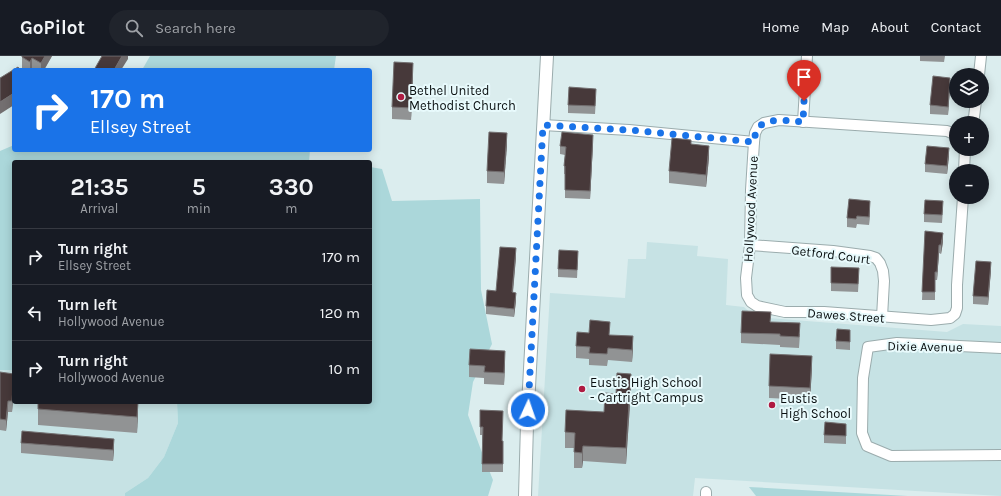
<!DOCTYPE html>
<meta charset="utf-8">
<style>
:root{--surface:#171b24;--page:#20242c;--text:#f1f3f6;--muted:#9ea1a6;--line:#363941}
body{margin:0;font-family:Karla,sans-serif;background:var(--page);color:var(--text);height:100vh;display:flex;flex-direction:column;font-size:15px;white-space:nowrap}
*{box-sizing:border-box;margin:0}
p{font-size:13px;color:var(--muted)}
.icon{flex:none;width:22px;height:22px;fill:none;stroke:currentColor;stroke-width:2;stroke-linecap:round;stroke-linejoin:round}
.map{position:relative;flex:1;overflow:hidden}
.side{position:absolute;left:12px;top:104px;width:360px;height:244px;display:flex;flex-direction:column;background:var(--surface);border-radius:4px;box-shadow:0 2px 10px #0003}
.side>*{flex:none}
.banner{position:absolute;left:12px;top:12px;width:360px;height:84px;border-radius:4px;box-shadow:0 2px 10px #0003;background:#1a73e8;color:#fff;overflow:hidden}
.tools{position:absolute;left:949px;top:12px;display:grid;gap:8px}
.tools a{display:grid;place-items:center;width:40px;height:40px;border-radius:50%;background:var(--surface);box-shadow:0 2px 10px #0003;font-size:20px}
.pin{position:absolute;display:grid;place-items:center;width:34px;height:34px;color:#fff;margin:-41px -17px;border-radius:50% 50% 50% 0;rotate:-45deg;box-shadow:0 0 4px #0007}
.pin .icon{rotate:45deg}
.me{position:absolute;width:44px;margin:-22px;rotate:3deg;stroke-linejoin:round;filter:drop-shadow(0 0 3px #0008)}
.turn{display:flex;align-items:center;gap:14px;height:84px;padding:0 12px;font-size:18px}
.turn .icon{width:52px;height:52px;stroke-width:2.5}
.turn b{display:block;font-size:28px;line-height:34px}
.eta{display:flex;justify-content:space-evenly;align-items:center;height:68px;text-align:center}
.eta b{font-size:24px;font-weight:700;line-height:28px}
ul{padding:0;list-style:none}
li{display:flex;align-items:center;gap:12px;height:56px;padding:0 12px;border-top:1px solid var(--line)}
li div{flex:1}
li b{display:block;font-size:15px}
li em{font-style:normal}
header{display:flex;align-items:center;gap:24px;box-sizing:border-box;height:56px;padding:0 20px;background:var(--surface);border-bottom:1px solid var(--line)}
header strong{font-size:19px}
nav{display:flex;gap:22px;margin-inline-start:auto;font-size:14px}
.search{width:280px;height:36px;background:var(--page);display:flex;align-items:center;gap:10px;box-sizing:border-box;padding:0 14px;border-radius:22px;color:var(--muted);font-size:15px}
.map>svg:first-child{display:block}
.built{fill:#c6e2e4}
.green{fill:#abd7da}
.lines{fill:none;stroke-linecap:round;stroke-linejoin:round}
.minor-casing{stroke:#9bacad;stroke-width:12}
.tertiary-casing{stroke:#9bacad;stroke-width:14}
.minor{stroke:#fff;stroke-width:10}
.tertiary{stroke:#fff;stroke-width:12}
.wall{fill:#919394}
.shaded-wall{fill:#736f70}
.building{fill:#47393a;stroke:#736f70}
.route{stroke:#1a73e8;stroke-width:7;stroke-dasharray:0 12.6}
.poi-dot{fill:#af1b42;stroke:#e8fafc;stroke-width:1.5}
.labels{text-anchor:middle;stroke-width:4;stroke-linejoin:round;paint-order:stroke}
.poi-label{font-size:13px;fill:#090f10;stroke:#e8fafc;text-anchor:start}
.street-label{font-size:13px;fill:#090f10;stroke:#e8fafc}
</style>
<header>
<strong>GoPilot</strong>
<div class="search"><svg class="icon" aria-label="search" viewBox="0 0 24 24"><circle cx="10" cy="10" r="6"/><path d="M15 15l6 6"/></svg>Search here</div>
<nav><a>Home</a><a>Map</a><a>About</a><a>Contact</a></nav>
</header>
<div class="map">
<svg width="1001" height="440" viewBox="0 0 1001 440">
<rect width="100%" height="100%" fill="#dbedee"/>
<g class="built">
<path d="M647,186L698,190L697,200L728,203L726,249L744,251L755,261L947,276L963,268L1001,270V440L695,422L693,440H538L550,237L625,242L628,203H646Z"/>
<path d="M0,314H14V346H177L178,367L164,401L148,422L125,437V440H0Z"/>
</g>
<g class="green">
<path d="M150,0H336L334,14H142Z"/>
<path d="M14,89V94H310L309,106H14V314H0V95Z"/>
<path d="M370,111L382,113L392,145L480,143L481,234L492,288L473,326L468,359L481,394L493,424L488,440H125V437L148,422L164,401L178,367L177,346H370Z"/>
<path d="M749,431L908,440H756Z"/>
</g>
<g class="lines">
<g class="minor-casing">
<g id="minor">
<path d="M979,19L981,0"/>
<path d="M803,66L807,0"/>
<path d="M970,67L974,61L976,45"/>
<path d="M543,69L629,74L754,86"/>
<path d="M956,79L947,75L779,64L764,67L758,71L755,77L754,86L751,134L750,189L746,222L747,239L751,246L757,250L785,256H824L931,264L950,262L955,258L957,252V229L963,141"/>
<path d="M964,115L965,93"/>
<path d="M750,189L833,195L870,200L876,202L880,207L883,215L884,225L882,261"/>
<path d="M1001,292L897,287L868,291L863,322L862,377L867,390L891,400L1001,399"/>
<path d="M706,440V436"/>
</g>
</g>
<g class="tertiary-casing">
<path id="tertiary" d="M525,440L527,368L547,0"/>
</g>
<use href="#minor" class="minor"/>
<use href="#tertiary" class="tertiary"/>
</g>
<g class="wall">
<path d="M22,0H52L44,14H23L22,13Z"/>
<path d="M920,0H945L944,6L920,5Z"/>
<path d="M413,19L411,64L392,63V51Z"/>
<path d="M950,30L948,59L930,58V49Z"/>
<path d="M596,41L595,58L568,57V49Z"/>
<path d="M593,87L590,143L565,142V118H564V110L565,99L560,98V90Z"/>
<path d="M691,88L709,102L706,131L669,127V115Z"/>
<path d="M507,89L504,128L487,127V115Z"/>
<path d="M949,100L947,118L925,116V108Z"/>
<path d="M870,153L869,169L857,168L856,172L847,171V162Z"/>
<path d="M943,153L942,167L924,166V158Z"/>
<path d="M925,175L943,186L941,198L939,197L937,224H935V244H922Z"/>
<path d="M516,201L513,237L516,245L514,261L486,258V250L496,235Z"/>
<path d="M578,204L577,222L558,221V213Z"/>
<path d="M991,214L988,249L973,248V240Z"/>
<path d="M859,220L858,236L831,235V227Z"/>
<path d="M771,266L800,278L799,292L780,291V289L741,287V277Z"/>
<path d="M610,279L633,292L632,306L608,304L607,310L589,309V303L576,302V290Z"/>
<path d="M850,282V294L836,293V285Z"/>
<path d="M505,307L504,329L484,328V322L469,321V309Z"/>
<path d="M812,312L810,344L769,342V330Z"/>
<path d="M0,316L14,329L12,356H8L6,375L0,374Z"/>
<path d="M631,333L626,408L583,405L582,412H574V392H565V376L604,356L616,338Z"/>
<path d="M138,346V357L137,377L38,369V353Z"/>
<path d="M480,354L502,385H503V416H482V379H480Z"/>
<path d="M846,368V388L824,387V379Z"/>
<path d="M21,387L114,393L113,405L21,397Z"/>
</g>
<g class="shaded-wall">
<path d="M45,0H52L44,14H41V7Z"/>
<path d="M122,0H128V3L121,14H114Z"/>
<path d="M32,2V14H30V6Z"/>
<path d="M413,7V19L411,64V52Z"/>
<path d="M950,22V30L948,59V51Z"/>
<path d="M14,37V49L0,58V46Z"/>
<path d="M507,77V89L504,128V116Z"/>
<path d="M593,79V87L590,143V135Z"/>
<path d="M709,90V102L706,131V119Z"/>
<path d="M949,92V100L947,118V110Z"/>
<path d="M870,145V153L869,169V161Z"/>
<path d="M943,177V186L941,198V189Z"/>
<path d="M939,189V197L937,224V216Z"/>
<path d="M516,192V201L512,245V236Z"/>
<path d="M991,206V214L988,249V241Z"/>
<path d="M516,237V245L514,261V253Z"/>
<path d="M633,280V292L632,306V294Z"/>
<path d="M505,295V307L504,329V317Z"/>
<path d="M812,300V312L810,344V332Z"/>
<path d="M14,318V329L12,356V345Z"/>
<path d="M631,318V333L626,408V392Z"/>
<path d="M8,345V356L6,375V364Z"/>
<path d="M138,346V357L137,377V361Z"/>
<path d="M114,383V393L113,405V394Z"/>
<path d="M583,390V405L582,412V397Z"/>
</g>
<g class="building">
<path d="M22,0H45L41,7L32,2L30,6L22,1Z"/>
<path d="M102,0H122L114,14H94Z"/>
<path d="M394,6L413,7L411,52L392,51Z"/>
<path d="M18,11L20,14H14V37L0,46V22Z"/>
<path d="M933,20L950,22L948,51L930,49Z"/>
<path d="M569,31L596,33L595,50L568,49Z"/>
<path d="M489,76L507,77L504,116L487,115Z"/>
<path d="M562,76L593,79L590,135L565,134V110H564L566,91L560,90Z"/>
<path d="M672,82L691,84V88L709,90L706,119L669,115Z"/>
<path d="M927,90L949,92L947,110L925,108Z"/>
<path d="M849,143L870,145L869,161L857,160L856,163L847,162Z"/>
<path d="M925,144L943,145L942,159L924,158Z"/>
<path d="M925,175L943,177L941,189H939L937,216H935V236H922Z"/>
<path d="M500,191L516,192L512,236L516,237L514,253L486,250L487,234L496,235Z"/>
<path d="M559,194L578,195L577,214L558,213Z"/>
<path d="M976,205L991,206L988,241L973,240Z"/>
<path d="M831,211L859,212L858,228L831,227Z"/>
<path d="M742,255L771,256L770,266L800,267L799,281L780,280V278L741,277Z"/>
<path d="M590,264L610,266L609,279L633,280L632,294L608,292L607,298L589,297L590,291L576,290L577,276L589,277Z"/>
<path d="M837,273L850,274V286L836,285Z"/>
<path d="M470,293L505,295L504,317L484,316L485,310L469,309Z"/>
<path d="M770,298L812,300L810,332L769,330Z"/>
<path d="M0,316L14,318L12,345H8L6,364L0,363Z"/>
<path d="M617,317L631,318L626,392L583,390L582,397L574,396L575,377L565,376L566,354L604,356L605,337L616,338Z"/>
<path d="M38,346H138L137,361L38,353Z"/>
<path d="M480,354L503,355L502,385H503V408H482L483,371H480Z"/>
<path d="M825,366L846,368V380L824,379Z"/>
<path d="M22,375L114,383L113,394L21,387Z"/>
</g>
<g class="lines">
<path class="route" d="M528,354L543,69L629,74L754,86C755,81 755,75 759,71C767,61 792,65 803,66L804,45"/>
</g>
<g class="poi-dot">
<circle cx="401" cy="41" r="4"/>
<circle cx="582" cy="333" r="4"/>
<circle cx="772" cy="349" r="4"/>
</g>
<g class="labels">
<g class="poi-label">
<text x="409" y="39">Bethel United<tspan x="409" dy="15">Methodist Church</tspan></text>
<text x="590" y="331">Eustis High School<tspan x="590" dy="15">- Cartright Campus</tspan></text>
<text x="780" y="347">Eustis<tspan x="780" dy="15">High School</tspan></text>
</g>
<g class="street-label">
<text transform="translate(750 153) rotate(-87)" y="5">Hollywood Avenue</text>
<text transform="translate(831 198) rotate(7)" y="5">Getford Court</text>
<text transform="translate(846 259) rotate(4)" y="5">Dawes Street</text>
<text transform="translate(925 290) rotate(1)" y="5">Dixie Avenue</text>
</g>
</g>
</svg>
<div class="tools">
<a><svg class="icon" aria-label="layers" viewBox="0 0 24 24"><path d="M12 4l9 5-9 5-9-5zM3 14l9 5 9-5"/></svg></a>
<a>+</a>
<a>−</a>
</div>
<div class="pin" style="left:804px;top:45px;background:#d93025"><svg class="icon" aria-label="arrive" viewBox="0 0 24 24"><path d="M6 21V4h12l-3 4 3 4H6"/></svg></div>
<svg class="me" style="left:528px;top:354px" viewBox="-20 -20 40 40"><circle r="17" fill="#1a73e8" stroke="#fff" stroke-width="3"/><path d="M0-11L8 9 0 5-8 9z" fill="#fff"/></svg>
<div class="banner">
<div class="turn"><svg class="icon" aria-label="right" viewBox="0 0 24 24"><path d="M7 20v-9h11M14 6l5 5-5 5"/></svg><div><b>170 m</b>Ellsey Street</div></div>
</div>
<section class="side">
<div class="eta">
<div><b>21:35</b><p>Arrival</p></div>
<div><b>5</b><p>min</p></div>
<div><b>330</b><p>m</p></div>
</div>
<ul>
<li><svg class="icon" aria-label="right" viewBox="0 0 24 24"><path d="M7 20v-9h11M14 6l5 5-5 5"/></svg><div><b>Turn right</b><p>Ellsey Street</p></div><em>170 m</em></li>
<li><svg class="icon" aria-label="left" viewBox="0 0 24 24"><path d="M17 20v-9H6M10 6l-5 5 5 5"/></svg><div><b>Turn left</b><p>Hollywood Avenue</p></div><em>120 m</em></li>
<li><svg class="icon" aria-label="right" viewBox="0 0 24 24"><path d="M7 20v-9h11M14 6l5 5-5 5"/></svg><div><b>Turn right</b><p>Hollywood Avenue</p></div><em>10 m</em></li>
</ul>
</section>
</div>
